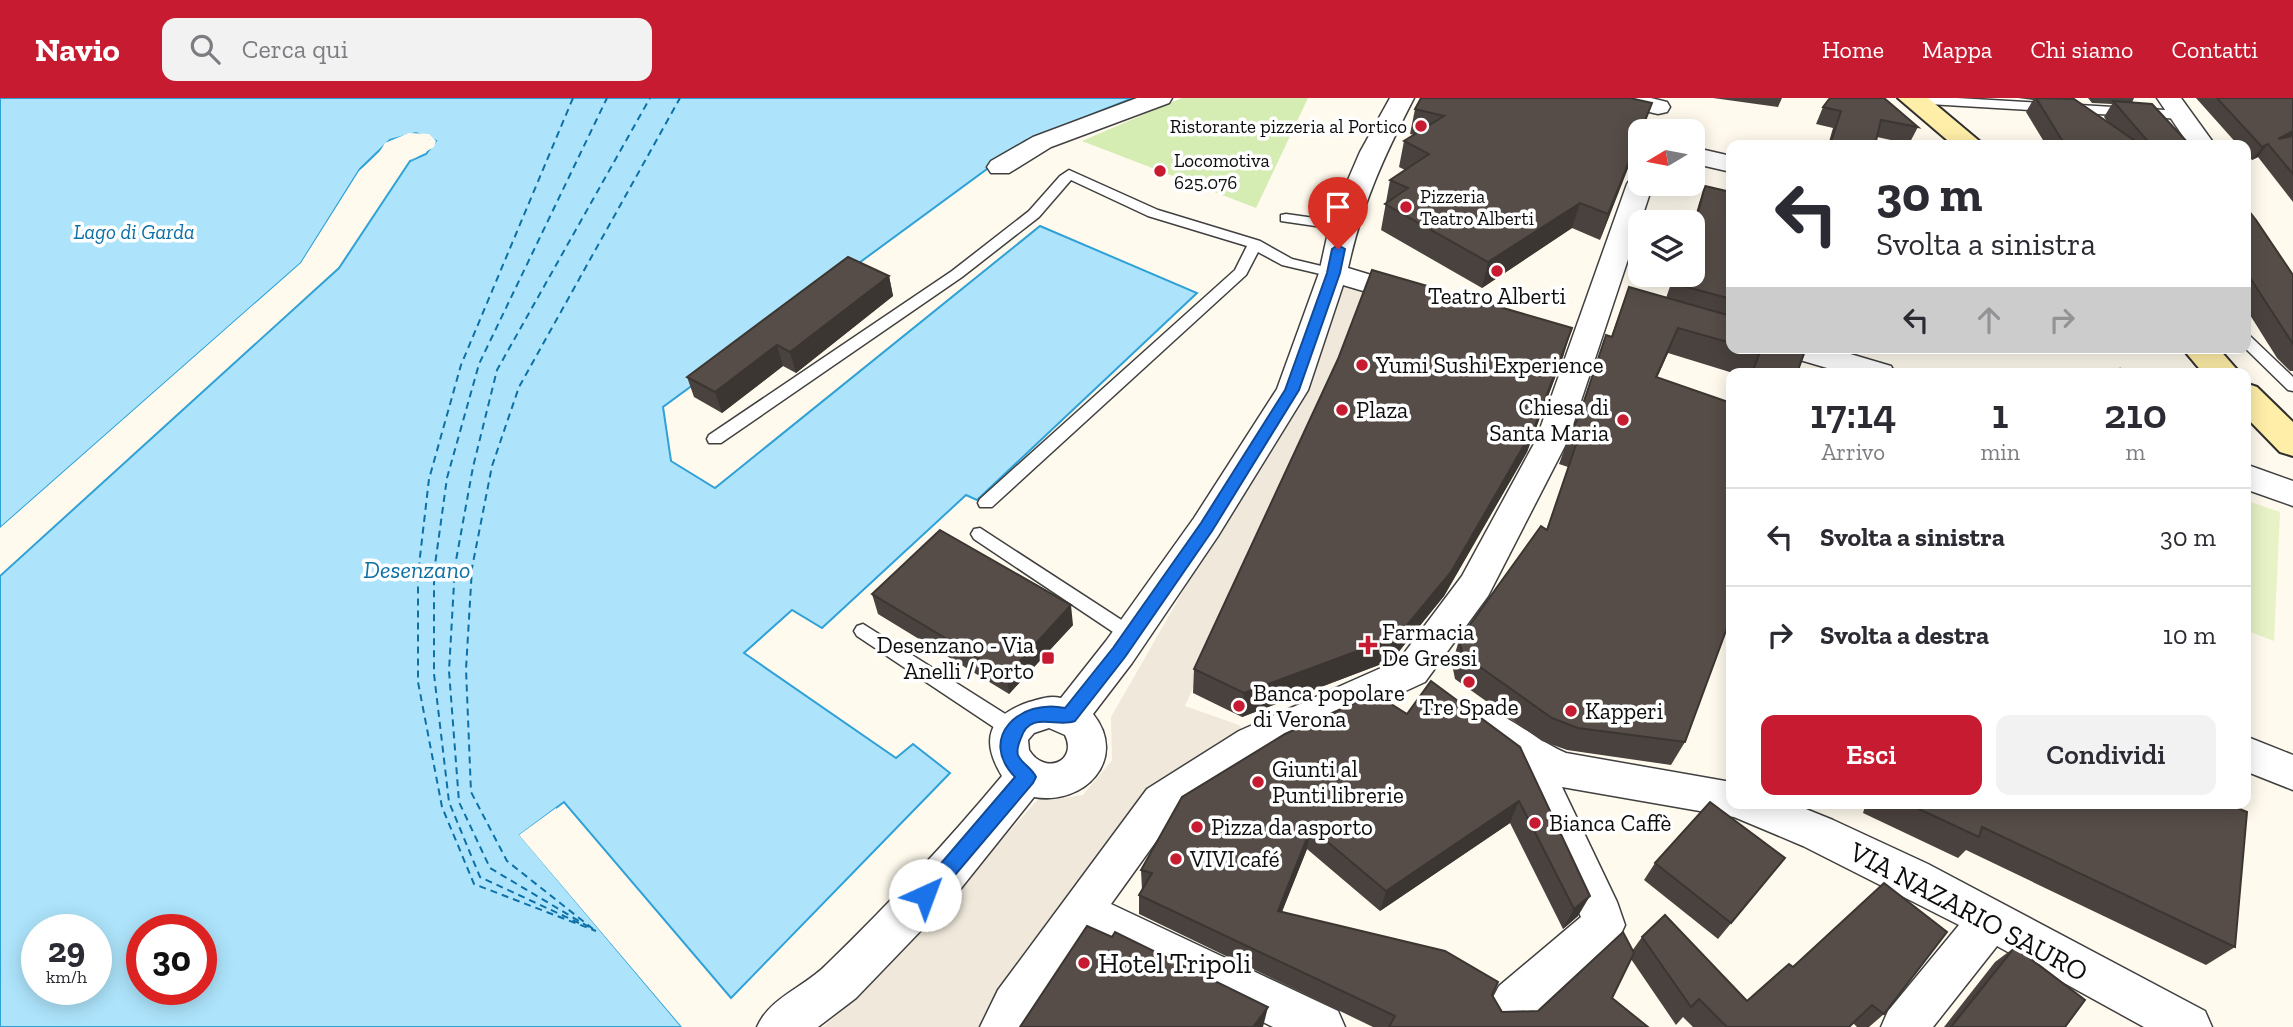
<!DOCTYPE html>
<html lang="it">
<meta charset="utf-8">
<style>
:root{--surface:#fff;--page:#f2f2f3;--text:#2b2b33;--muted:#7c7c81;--line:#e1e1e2;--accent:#c71b31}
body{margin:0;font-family:"Zilla Slab",serif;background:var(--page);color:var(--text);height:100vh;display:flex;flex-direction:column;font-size:26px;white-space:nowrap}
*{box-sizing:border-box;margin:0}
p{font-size:23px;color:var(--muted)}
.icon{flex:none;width:38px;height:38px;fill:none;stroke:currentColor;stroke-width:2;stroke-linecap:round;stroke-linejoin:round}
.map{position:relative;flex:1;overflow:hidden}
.side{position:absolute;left:1726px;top:270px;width:525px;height:441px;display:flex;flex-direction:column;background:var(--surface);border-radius:14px;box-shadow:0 4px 18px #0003}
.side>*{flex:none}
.banner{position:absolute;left:1726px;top:42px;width:525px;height:214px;border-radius:14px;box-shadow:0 4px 18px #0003;background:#fff;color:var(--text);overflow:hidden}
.needle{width:46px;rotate:260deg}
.buttons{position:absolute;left:1628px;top:21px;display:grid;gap:14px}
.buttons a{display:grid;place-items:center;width:77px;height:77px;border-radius:14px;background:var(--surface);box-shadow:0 4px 18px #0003;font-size:35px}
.speed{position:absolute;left:21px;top:816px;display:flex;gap:14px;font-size:35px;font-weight:700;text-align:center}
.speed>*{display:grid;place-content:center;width:91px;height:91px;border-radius:50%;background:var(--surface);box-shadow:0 4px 18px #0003;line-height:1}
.speed small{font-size:18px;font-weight:400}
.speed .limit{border:10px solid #d22;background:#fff;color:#111}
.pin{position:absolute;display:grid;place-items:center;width:60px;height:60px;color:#fff;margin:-72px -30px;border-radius:50% 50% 50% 0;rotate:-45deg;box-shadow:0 0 7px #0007}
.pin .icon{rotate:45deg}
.me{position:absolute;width:77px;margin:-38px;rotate:43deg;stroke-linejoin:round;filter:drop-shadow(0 0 5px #0008)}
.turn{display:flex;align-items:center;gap:24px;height:147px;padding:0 35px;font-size:32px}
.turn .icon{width:91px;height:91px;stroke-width:2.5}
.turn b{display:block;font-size:49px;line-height:60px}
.lanes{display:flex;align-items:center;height:66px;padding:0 35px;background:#0003;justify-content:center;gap:35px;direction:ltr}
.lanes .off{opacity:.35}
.eta{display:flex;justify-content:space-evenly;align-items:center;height:119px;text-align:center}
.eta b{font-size:42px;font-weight:600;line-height:49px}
.action{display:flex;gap:14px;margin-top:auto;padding:14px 35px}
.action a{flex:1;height:80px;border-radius:14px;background:var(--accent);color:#fff;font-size:28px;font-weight:600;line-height:80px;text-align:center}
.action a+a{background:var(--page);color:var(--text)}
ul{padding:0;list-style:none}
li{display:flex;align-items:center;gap:21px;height:98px;padding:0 35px;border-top:2px solid var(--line)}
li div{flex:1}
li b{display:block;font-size:26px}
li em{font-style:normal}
header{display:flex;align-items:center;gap:42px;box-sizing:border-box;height:98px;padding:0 35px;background:var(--accent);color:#fff}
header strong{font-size:33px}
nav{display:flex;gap:38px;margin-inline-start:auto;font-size:24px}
.search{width:490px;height:63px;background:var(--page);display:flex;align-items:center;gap:18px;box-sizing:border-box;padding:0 24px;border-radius:14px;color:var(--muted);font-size:26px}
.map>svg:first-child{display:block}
.green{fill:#d5ecb3}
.pitch{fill:#e7f3c6}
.plaza{fill:#efe8db}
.water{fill:#ade4fb;stroke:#2fa1d7;stroke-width:2;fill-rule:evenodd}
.pier{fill:#fffaed}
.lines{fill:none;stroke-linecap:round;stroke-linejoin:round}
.ferry{stroke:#0d70a7;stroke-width:2;stroke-dasharray:7 5;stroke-linecap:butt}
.lane-casing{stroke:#404040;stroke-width:3}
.street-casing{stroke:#404040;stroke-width:3}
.secondary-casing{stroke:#2f2f2f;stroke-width:4}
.lane{fill:#fff;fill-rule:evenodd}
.street{fill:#fff;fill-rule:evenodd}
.secondary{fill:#ffeea8;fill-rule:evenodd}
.wall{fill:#4a423e}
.shaded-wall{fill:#3c3632}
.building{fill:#564d48;stroke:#3c3632;stroke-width:2}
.route{fill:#1a73e8;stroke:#114b97;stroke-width:2}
.poi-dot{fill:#c71b31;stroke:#fff;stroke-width:2.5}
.labels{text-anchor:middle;stroke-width:7;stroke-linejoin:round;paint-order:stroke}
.far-poi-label{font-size:19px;fill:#0d0d0d;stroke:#fff;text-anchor:start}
.far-water-label{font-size:21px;font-style:italic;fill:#0d70a7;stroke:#fff}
.poi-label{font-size:23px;fill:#0d0d0d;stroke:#fff;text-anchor:start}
.water-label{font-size:24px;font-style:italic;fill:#0d70a7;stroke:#fff}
.near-street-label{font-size:28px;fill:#0d0d0d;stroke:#fff}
.near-poi-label{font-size:28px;fill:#0d0d0d;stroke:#fff;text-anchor:start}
</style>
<header>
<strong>Navio</strong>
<div class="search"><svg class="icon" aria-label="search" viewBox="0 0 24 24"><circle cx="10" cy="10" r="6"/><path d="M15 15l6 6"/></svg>Cerca qui</div>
<nav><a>Home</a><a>Mappa</a><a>Chi siamo</a><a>Contatti</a></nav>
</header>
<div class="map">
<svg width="2293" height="929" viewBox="0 0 2293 929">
<rect width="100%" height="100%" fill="#fffaed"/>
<path class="green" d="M1182,0H1308L1256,110L1082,43Z"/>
<path class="pitch" d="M2245,402L2280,414L2274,543L2245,532Z"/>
<path class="plaza" d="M1347,178L1369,195L1185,608L1239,627L1253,645L1161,704L1003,929H823L856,900L947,804L1039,700L1049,702L1083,697L1112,662L1111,619L1217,434L1302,295Z"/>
<path class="water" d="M0,0H1133L1025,43L663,309L671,363L715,390L1040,128L1197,195L977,402L966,397L822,530L792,512L744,555L896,660L913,646L950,675L731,900L564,704L520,737L682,929H0V478L339,170L410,63L426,56L436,43L416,35L390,42L360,71L301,165L0,430ZM37,831H96V891H37ZM142,831H201V891H142Z"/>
<g class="pier">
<path d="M409,35L429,36L436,43L434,49L410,63L429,50L431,42L410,39L387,48L380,60L363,74L304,167L0,434V430L301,165L359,73L377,58L385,45Z"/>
<path d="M556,710L558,713L525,737L686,929H682L519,737Z"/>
</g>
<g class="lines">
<g class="ferry">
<path d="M573,0L461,267L429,381L418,476V584L442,709L474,786L596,833"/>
<path d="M579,825L480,779L449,704L434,576V474L447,380L479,266L607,0"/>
<path d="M589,829L490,770L459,704L449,573L455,468L473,369L497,272L650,0"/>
<path d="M593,831L507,763L471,694L466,571L472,470L492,368L519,289L680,0"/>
</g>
<g class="lane-casing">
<g id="lane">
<path d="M1907,0H1957L2182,13L2188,17L2182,21L1912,5Z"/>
<path d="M1069,72L1158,112L1260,143L1292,161L1338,172L1340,175L1333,179L1282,167L1258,154L1246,177L992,409H980L978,405L980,401L1235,172L1247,148L1148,118L1071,82L1039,119L962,179L721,345H709L707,341L709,337L952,173L1029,113L1060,78Z"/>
<path d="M1286,116L1343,124L1350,128L1343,132L1281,123V117Z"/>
<path d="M2245,236L2250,238L2293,279V293L2288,292L2245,250Z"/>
<path d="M980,430L1137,532L1140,537L1137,542H1125L974,441L971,436L974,431Z"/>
<path d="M863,526L1021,626L1024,632L1021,638L1014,640L1007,638L857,538L854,533L857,528Z"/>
</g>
</g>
<g class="street-casing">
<g id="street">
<path d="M1137,0H1172L1169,5L1051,49L1009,75H991L987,69L991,63L1033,39Z"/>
<path d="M1390,0H1414C1384,58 1362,106 1348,170L1424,193L1428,199L1424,205L1414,208L1343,187L1308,292L1218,438L1132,565L1093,616C1129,661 1084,708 1034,699L958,794L856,900L818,929H757C770,899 805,889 827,866C889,806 947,744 1002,678C980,642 988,618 1029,604C1041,601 1049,597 1061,600L1106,543L1194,420L1277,291L1319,175L1331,121L1360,54ZM1049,630L1065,637C1078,663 1045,678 1029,652L1028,642L1034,635Z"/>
<path d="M1607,0H1651L1667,4L1670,9L1667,14L1658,16L1610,5Z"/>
<path d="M2157,0H2181L2215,47H2189Z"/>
<path d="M1692,49L1731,58V74L1692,65Z"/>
<path d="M1640,78V86H1653L1568,342L1488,498L1425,584L1267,657L1175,717L1111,806L1338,913L1345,929H1273L1088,838L1027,929H980L998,892L1147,691L1239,633L1399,562L1462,478L1536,342L1627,86L1631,80Z"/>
<path d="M1779,250H1830L1891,268L1895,275H1844L1783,257Z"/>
<path d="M2245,366L2293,383V408L2245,391Z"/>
<path d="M1484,610C1514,620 1537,643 1566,655L1731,684V705H1791L1833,722L1928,766L2205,913L2212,929H2144L1997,848L1933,929H1881L1888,913L1959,827L1803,748L1734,719L1562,689L1617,804L1625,827L1618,842L1531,920L1525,929H1492L1485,914L1499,888L1581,819L1513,669L1470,638L1465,626L1470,614Z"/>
<path d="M2245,638L2293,657V692L2245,673Z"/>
</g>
</g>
<g class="secondary-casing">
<g id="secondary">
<path d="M1898,0H1928L1984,47H1953Z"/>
<path d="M2182,250H2218L2240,275H2203Z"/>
<path d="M2245,285L2257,289L2293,324V358L2280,354L2245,318Z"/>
</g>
</g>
<use href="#lane" class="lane"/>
<use href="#street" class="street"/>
<use href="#secondary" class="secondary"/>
</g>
<g class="wall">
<path d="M1713,0H1782L1778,9Z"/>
<path d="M2018,0H2054L2109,26L2104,19L2112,6L2092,5L2088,0H2134L2132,5L2190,47H2046L2026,14L2033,2Z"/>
<path d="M2196,0H2293V104L2258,59L2252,62L2245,55V47H2238Z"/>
<path d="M1652,5L1600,142L1572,130L1482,190L1381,132L1390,82L1405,72L1399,69L1404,43L1414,37L1410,36L1415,11Z"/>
<path d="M1823,9L1918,29L1909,46L1877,39L1875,47H1828L1833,30L1816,26Z"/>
<path d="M1705,88L1731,94V250H1806L1797,275H1733L1668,255L1657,280L1685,644L1671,667L1567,652L1542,643L1455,581L1452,566L1459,542L1547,431L1568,369L1559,366L1568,341L1578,321L1606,237L1611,239L1629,189L1666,200L1674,177H1692V129L1699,105Z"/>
<path d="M2245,108L2293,177V273H2290L2277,260L2245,209Z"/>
<path d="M889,178L893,198L796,275L783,268L722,315L694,299L687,279Z"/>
<path d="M1564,256L1527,354L1444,498L1392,562L1242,619L1193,595L1194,571Z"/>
<path d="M872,496L1073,527L1009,596L878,516Z"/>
<path d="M1407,616L1520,649L1578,818L1563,831L1510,725L1380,813L1307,751L1282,814L1492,897L1502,914L1538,913L1632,853L1642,839L1747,903L1793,869L1884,785V916L1869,929H1857L1853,925L1849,929H1693L1683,919L1676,927L1631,861L1612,900L1648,929H1373L1139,816V797L1142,792L1141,772Z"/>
<path d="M1866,705H2225L2235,849L2206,867L1966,752L1958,760L1863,715Z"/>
<path d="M1785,760L1718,841L1644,782L1655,765Z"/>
<path d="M2015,849L2065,929H1944L1995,864Z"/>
</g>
<g class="shaded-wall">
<path d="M2293,33V42L2278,41Z"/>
<path d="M1640,36V40L1600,142L1608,116Z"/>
<path d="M2268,46L2258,59L2252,62L2262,49Z"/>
<path d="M1580,105L1572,130L1482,190L1488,164Z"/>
<path d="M889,178L893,198L796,275L790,254Z"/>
<path d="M1572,230L1564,256L1527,354L1444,498L1392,562L1242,619L1244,595Z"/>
<path d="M1678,230L1668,255L1645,304L1656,279Z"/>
<path d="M777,247L783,268L722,315L715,294Z"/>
<path d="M1071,507L1073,527L1009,596L1007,577Z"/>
<path d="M1519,703L1510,725L1380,813L1386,793Z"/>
<path d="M1311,730L1307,751L1274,833L1278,813Z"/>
<path d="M1590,798L1578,818L1563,831L1574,811Z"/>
<path d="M1268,909L1263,929H1253Z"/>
</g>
<g class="building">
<path d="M1421,0H1630L1652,5L1641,33H1640V36L1608,116L1580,105L1488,164L1385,106L1408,90L1390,82L1429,56L1404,43L1444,18L1415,11Z"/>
<path d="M1830,0H1884L1918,29L1881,22L1875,47H1830L1841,13L1823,9Z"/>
<path d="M2036,0L2074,1L2141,47H2065Z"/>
<path d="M2217,0H2293V33L2278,41L2293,38V76L2268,46L2262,49Z"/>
<path d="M2113,3L2152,6L2190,47H2151Z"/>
<path d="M1705,88L1731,94V201L1672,185L1675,177H1692V136Z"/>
<path d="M2245,108L2256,122L2293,177V246L2245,172Z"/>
<path d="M848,159L889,178L790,254L777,247L715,294L687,279Z"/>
<path d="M1372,172L1572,230L1535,328L1451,474L1398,538L1244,595L1194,571L1338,261Z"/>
<path d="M1629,189L1731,218V245L1678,230L1656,279L1731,305V519L1685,644L1578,630L1552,620L1463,557L1459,542L1541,428L1547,432L1577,344L1568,341L1579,318L1606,237L1612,239Z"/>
<path d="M1747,250H1806L1797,275H1752L1760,254Z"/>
<path d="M2121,271L2134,275H2122Z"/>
<path d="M940,432L1071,507L1007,577L872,496Z"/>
<path d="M1431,583L1520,649L1590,798L1574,811L1519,703L1386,793L1311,730L1278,813L1445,853L1498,884L1492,897L1502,914L1538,913L1623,834L1634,855L1612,900L1648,929H1389L1395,918L1139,797L1152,775L1141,772L1182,699L1285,636L1375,596L1407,616Z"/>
<path d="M1710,704L1785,760L1731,825L1655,765Z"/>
<path d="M1906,705H2225L2247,714L2235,849L1982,729L1979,739Z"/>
<path d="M1884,785L1947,834L1884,916L1872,907L1849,929H1727L1699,901L1691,909L1642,839L1665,817L1747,903L1789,866L1793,869Z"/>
<path d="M1087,828L1112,839L1115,834L1268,909L1253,929H1020Z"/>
<path d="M2015,849L2085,902L2065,929H1951Z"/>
</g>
<path class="route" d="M1338,147L1345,151L1340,175L1299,292L1212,433L1125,559L1075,623C1057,630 1030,612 1021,640C1019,645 1016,651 1018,657C1021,665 1032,670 1036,679L1033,685L932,804L925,806L919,804L916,797L919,791L1015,679C977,640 1020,600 1065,610L1113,550L1201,425L1285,292L1327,175L1332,151Z"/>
<g class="poi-dot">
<circle cx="1421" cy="28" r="7"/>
<circle cx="1160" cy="73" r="7"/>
<circle cx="1406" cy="109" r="7"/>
<circle cx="1497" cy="173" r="7"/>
<circle cx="1362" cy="267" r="7"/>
<circle cx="1342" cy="312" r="7"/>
<circle cx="1623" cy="322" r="7"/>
<path d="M1364.5 536.5h7v7h7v7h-7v7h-7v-7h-7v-7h7z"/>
<rect x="1041" y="553" width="14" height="14" rx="3.5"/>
<circle cx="1469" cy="584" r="7"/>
<circle cx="1239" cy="608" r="7"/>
<circle cx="1571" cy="613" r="7"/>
<circle cx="1258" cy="684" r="7"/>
<circle cx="1535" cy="725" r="7"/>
<circle cx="1197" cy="729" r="7"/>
<circle cx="1176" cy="761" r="7"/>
<circle cx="1084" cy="865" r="7"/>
</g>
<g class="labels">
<g class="far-poi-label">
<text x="1407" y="35" text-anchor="end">Ristorante pizzeria al Portico</text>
<text x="1174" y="69">Locomotiva<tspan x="1174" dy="22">625.076</tspan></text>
<text x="1420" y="105">Pizzeria<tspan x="1420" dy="22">Teatro Alberti</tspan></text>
</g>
<g class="far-water-label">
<text x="134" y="141">Lago di Garda</text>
</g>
<g class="poi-label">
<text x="1497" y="206" text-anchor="middle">Teatro Alberti</text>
<text x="1376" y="275">Yumi Sushi Experience</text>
<text x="1609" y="317" text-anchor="end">Chiesa di<tspan x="1609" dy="26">Santa Maria</tspan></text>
<text x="1356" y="320">Plaza</text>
<text x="1382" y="542">Farmacia<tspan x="1382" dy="26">De Gressi</tspan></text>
<text x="1034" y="555" text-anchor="end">Desenzano - Via<tspan x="1034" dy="26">Anelli / Porto</tspan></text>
<text x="1253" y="603">Banca popolare<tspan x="1253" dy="26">di Verona</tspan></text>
<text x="1469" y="617" text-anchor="middle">Tre Spade</text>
<text x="1585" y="621">Kapperi</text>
<text x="1272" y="679">Giunti al<tspan x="1272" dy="26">Punti librerie</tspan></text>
<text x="1549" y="733">Bianca Caffè</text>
<text x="1211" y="737">Pizza da asporto</text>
<text x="1190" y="769">VIVI café</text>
</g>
<g class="water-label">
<text x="417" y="480">Desenzano</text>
</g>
<g class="near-street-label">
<text transform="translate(1969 813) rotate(28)" y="10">VIA NAZARIO SAURO</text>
</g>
<g class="near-poi-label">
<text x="1098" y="875">Hotel Tripoli</text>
</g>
</g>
</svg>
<div class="buttons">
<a><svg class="needle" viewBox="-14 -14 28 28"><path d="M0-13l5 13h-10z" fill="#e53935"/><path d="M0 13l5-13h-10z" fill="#7c7c81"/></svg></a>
<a><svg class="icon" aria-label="layers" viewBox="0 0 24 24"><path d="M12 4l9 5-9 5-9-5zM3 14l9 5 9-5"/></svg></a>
</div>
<div class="speed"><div>29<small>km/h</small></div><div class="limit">30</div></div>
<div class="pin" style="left:1338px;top:151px;background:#d93025"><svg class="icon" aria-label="arrive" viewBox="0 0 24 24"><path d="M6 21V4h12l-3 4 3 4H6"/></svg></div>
<svg class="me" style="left:925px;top:797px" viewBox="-20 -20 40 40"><circle r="19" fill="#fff"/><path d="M0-13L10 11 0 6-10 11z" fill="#1a73e8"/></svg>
<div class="banner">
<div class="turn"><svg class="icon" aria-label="left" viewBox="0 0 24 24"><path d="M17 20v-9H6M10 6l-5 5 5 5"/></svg><div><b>30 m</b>Svolta a sinistra</div></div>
<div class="lanes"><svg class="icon" aria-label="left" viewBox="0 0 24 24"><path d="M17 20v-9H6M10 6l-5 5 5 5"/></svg><svg class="icon off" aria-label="ahead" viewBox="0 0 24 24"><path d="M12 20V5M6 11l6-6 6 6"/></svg><svg class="icon off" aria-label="right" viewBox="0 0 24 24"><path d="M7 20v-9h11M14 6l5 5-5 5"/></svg></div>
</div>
<section class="side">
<div class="eta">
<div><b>17:14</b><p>Arrivo</p></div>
<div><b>1</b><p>min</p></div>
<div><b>210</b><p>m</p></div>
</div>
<ul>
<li><svg class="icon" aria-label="left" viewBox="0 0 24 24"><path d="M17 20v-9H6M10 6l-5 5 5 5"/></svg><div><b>Svolta a sinistra</b></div><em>30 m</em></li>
<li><svg class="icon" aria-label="right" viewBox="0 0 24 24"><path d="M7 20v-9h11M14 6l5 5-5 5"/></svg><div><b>Svolta a destra</b></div><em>10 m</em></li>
</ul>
<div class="action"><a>Esci</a><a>Condividi</a></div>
</section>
</div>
